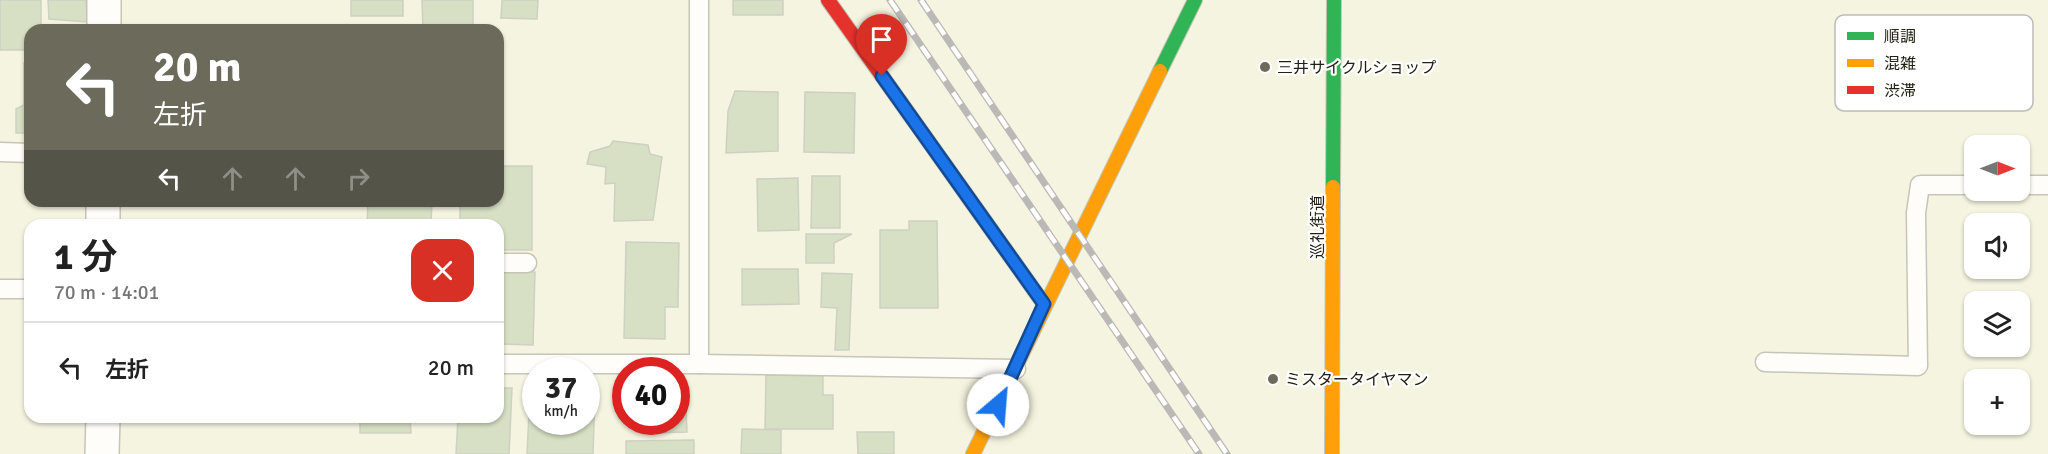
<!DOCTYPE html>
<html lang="ja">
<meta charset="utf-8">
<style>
:root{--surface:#fff;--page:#f6f6f6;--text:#222;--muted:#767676;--line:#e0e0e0}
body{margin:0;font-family:Signika,"Noto Sans JP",sans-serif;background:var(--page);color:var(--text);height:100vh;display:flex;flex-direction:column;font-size:22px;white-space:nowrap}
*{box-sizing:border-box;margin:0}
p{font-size:20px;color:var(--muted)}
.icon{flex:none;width:33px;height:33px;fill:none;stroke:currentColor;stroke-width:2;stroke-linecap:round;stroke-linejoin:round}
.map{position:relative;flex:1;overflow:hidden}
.panel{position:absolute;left:24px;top:219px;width:480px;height:204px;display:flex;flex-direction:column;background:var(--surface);border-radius:18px;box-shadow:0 2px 4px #0004}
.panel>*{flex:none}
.guide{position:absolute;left:24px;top:24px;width:480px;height:183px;border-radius:18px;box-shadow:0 2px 4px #0004;background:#6b6a5b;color:#fff;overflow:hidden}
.needle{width:39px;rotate:90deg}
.fabs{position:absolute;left:1964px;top:135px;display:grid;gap:12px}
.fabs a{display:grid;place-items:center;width:66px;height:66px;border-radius:12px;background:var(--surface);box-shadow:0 2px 4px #0004;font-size:30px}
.speed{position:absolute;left:522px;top:357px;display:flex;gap:12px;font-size:30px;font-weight:700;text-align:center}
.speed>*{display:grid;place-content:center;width:78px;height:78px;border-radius:50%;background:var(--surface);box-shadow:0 2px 4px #0004;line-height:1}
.speed small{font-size:15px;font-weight:400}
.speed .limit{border:9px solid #d22;background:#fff;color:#111}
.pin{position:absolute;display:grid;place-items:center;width:51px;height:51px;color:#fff;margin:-62px -26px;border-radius:50% 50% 50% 0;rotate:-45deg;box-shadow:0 0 6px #0007}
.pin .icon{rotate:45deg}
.me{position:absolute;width:66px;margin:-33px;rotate:27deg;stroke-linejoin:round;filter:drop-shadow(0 0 4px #0008)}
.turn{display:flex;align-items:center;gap:21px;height:126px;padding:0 30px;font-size:27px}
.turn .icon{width:78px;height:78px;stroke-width:2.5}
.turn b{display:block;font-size:42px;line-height:51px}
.lanes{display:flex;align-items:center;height:57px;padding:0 30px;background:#0003;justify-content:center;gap:30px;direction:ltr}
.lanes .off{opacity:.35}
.round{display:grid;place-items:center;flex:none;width:63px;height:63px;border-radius:18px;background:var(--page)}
.summary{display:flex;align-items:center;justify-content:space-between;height:102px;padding:0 30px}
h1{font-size:36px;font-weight:700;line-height:45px}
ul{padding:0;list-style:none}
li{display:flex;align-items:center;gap:18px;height:90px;padding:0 30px;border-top:2px solid var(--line)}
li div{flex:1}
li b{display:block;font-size:22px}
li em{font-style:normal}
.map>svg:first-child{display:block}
.building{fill:#d7dfc4;stroke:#ced1c2;stroke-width:1.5}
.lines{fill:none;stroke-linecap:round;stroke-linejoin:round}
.lane-casing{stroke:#c6c5b6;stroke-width:21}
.street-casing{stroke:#c6c5b6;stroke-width:36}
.fast-casing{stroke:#c6c5b6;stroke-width:16}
.slow-casing{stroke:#c6c5b6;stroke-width:16}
.jam-casing{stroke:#c6c5b6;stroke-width:16}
.lane{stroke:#fefdfa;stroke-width:18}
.street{stroke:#fefdfa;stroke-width:33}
.fast{stroke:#30b455;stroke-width:14}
.slow{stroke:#ff9f0a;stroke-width:14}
.jam{stroke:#e5322d;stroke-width:14}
.rail-casing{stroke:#bab9b5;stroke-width:7}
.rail{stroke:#fff;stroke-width:4.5;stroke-dasharray:14;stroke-linecap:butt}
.route-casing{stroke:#114b97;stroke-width:15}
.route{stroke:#1a73e8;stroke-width:10}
.poi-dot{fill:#6b6a5b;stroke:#fff;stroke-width:2}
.labels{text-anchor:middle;stroke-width:4.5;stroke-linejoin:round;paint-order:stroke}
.poi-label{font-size:16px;fill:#202013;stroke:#fff;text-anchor:start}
.street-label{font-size:16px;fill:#202013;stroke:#fff}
.key{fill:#fff;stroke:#bcbcb8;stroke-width:1.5}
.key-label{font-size:16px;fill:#202013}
</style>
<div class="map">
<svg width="2048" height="454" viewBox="0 0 2048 454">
<rect width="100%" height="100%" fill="#f5f4e0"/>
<g class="building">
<path d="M0,0H41V30H30V50H0Z"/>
<path d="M48,0H86L87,22L49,19Z"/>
<rect x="351" y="0" width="52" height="16"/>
<path d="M422,0H473V30H423Z"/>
<path d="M502,0H538L537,19L501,18Z"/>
<rect x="733" y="0" width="50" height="15"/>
<path d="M24,63H30V133H16V109L24,105Z"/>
<path d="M735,91L778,92V151L726,153L728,111Z"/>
<path d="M805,92L855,93L854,153L804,152Z"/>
<path d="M613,141L648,145L650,154L662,157L653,220L614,221L615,183L605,184L606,167L587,164L590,152L610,146Z"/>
<path d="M498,166H532V250H498V225H460V201H498Z"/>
<path d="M812,176H840V228H811Z"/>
<path d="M798,178L799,230L758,231L757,179Z"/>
<path d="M368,201H432L431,225H367Z"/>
<path d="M909,221H937L938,308H880V230H909Z"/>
<path d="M806,234H852L834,243V263H806Z"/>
<path d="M626,242L679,243L678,307H665V339L624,338Z"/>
<path d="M742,269H798L799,304L742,305Z"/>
<path d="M498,271L535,272L533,345L498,344Z"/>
<path d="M822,273L852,274L849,350H835L837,308L821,307Z"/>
<path d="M766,375L823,376V395H833V429H765Z"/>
<path d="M685,381L687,432L655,433V422H676V382Z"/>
<path d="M498,388H512L509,454H456L458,417H498Z"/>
<path d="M530,392H536V422H586V394H595L593,454H527Z"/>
<path d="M360,417H410L411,433H360Z"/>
<path d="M742,429L781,430V454H741Z"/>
<path d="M857,432H894V454H858Z"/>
<path d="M694,440V454H626V441Z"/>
</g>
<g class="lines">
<g class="lane-casing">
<g id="lane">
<path d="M699,0V364"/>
<path d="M0,152L30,153"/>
<path d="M2019,185H2048"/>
<path d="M498,263H527"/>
<path d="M0,289H30"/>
<path d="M1765,362L1918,366L1916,213L1920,185H1974"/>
<path d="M498,364H699L1016,369"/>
</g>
</g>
<g class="street-casing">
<g id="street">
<path d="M104,30V0"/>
<path d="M103,201V225"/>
<path d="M102,454L103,417"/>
</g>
</g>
<g class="fast-casing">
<g id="fast">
<path d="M1160,71L1195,0"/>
<path d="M1333,187L1334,0"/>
</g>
</g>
<g class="slow-casing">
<g id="slow">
<path d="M973,454L1160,71"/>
<path d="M1332,454L1333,187"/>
</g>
</g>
<g class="jam-casing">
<path id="jam" d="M828,0L1044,304"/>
</g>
<use href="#lane" class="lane"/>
<use href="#street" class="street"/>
<use href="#fast" class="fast"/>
<use href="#slow" class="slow"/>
<use href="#jam" class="jam"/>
<g class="rail-casing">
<g id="rail">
<path d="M890,0L1199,454"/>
<path d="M921,0L1227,454"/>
</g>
</g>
<use href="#rail" class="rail"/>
</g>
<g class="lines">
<g class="route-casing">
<path id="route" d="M882,76L1044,304L998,405"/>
</g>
<use href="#route" class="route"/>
</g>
<g class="poi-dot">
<circle cx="1265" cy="67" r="6"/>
<circle cx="1273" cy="379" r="6"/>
</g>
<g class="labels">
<g class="poi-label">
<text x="1277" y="73">三井サイクルショップ</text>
<text x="1285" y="385">ミスタータイヤマン</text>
</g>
<g class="street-label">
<text transform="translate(1317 227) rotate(-90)" y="6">巡礼街道</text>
</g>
</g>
<rect x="1835" y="15" width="198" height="96" rx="9" class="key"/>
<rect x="1847" y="32" width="27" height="8" fill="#30b455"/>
<rect x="1847" y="59" width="27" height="8" fill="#ff9f0a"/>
<rect x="1847" y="86" width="27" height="8" fill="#e5322d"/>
<g class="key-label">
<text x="1884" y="42">順調</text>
<text x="1884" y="69">混雑</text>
<text x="1884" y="96">渋滞</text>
</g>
</svg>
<div class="fabs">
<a><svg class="needle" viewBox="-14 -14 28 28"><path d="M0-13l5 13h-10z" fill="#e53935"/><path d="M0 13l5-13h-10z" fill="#767676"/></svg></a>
<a><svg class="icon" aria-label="sound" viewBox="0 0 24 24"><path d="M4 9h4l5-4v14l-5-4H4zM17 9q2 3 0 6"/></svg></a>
<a><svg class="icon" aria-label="layers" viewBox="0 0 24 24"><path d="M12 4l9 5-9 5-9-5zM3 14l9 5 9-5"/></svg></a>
<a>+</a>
</div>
<div class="speed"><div>37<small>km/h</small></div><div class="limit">40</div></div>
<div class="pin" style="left:882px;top:76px;background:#d93025"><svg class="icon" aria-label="arrive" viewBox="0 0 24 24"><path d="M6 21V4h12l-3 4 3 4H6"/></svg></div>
<svg class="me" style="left:998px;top:405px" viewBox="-20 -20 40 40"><circle r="19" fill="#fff"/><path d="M0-13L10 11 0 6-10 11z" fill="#1a73e8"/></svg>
<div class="guide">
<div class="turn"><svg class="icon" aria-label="left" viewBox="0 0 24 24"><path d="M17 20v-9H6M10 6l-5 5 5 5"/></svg><div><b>20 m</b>左折</div></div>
<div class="lanes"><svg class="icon" aria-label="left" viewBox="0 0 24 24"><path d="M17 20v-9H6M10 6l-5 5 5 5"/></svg><svg class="icon off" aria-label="ahead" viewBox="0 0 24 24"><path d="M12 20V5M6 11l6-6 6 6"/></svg><svg class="icon off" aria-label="ahead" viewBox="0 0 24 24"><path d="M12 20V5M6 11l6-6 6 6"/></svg><svg class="icon off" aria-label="right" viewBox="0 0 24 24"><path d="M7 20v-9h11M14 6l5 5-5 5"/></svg></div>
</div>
<section class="panel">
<div class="summary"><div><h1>1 分</h1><p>70 m · 14:01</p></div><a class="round" style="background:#d93025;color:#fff"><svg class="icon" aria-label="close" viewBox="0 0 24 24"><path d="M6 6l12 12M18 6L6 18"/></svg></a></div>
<ul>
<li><svg class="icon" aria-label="left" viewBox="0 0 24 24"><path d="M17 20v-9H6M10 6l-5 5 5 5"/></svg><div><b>左折</b></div><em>20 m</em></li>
</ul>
</section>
</div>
